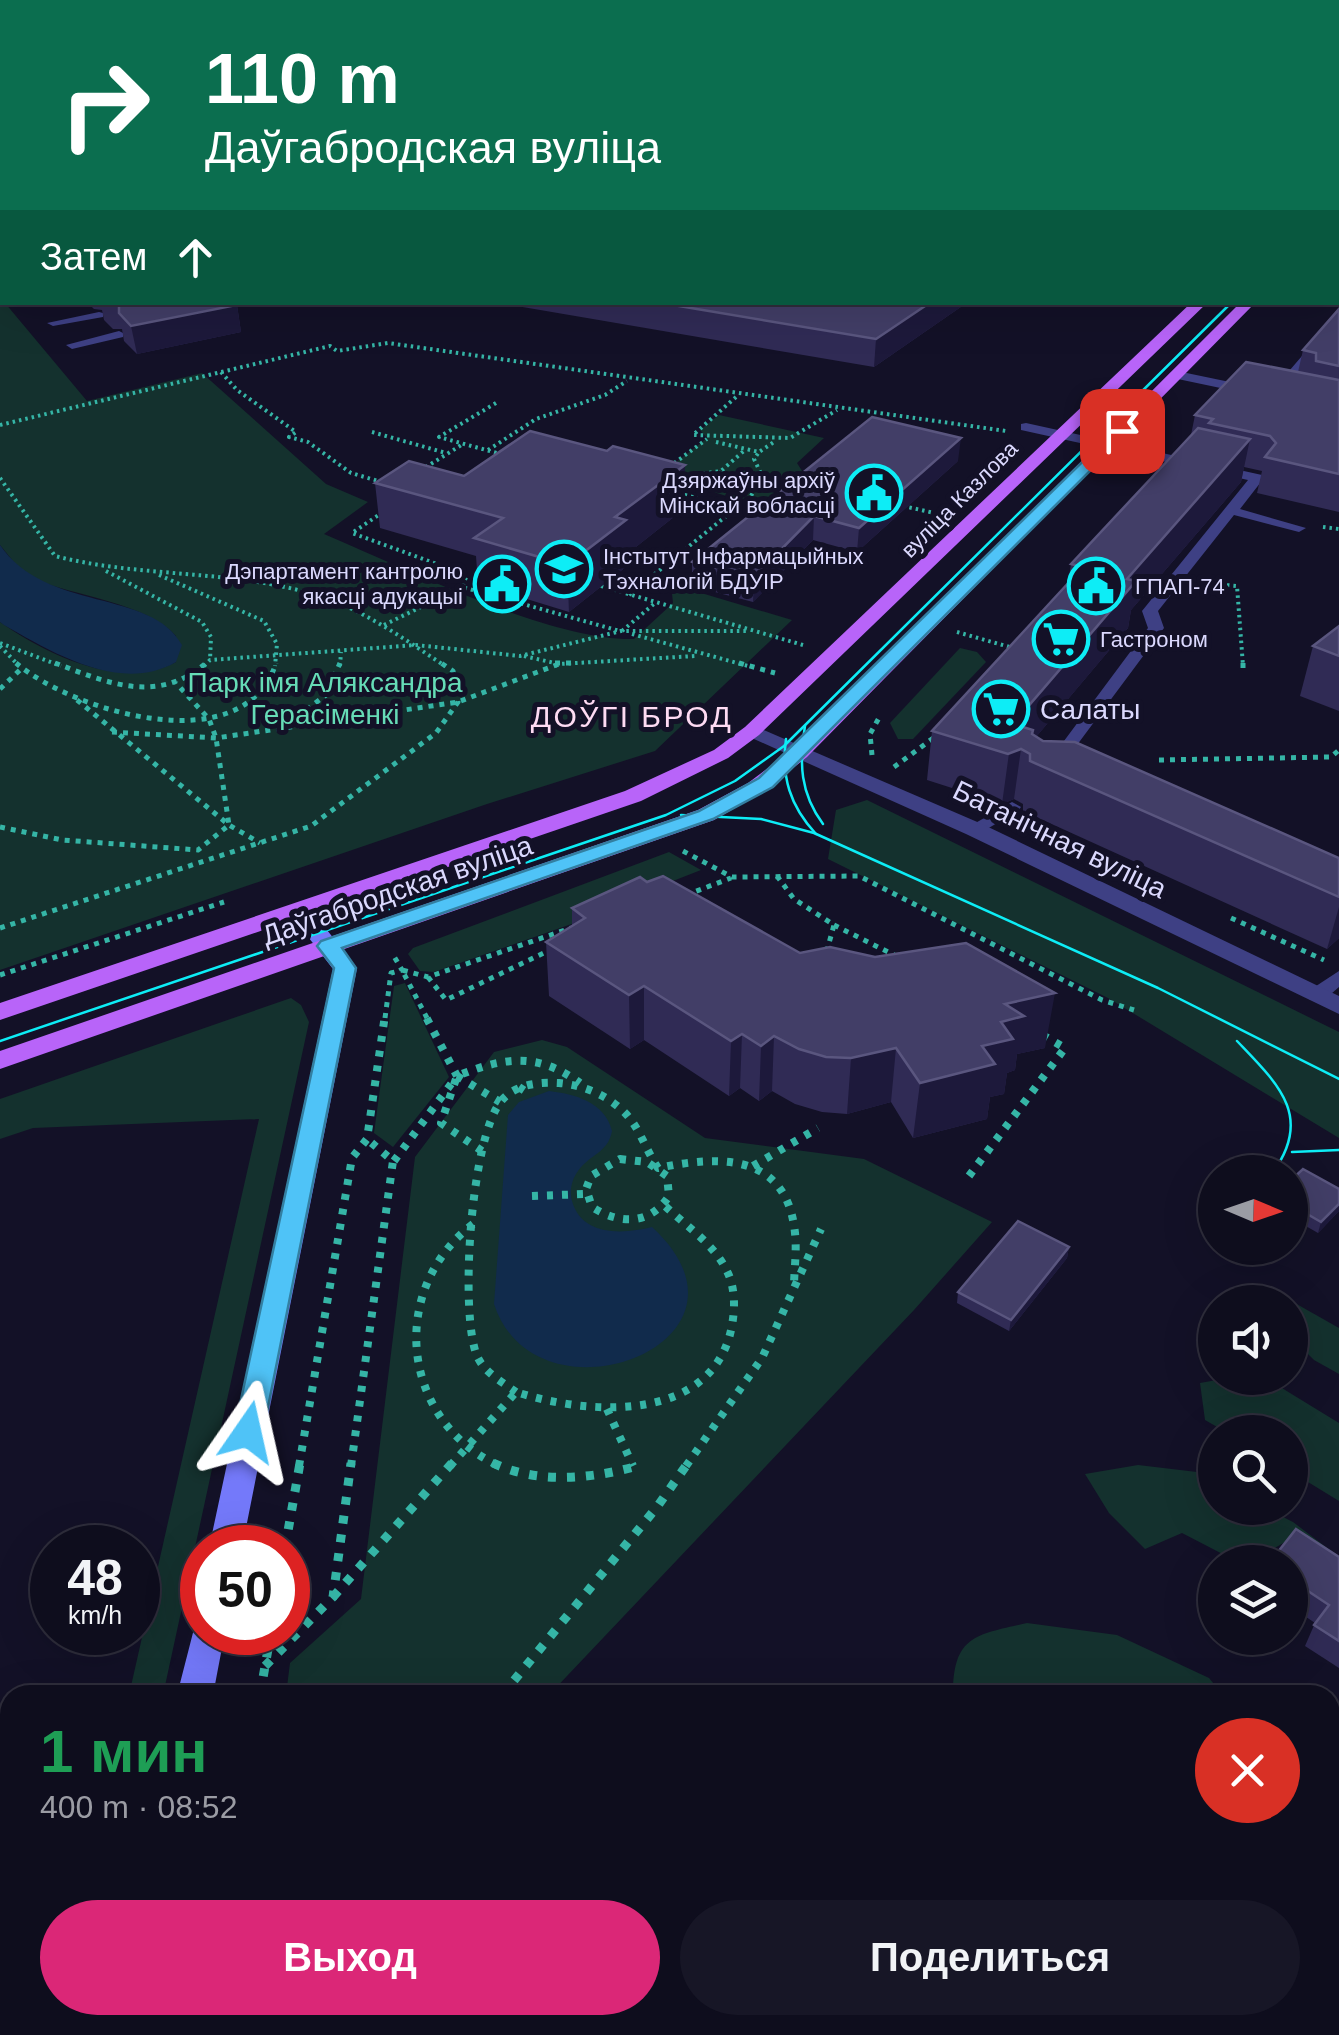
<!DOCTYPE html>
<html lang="ru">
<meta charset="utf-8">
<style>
:root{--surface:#0e0d1d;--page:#171626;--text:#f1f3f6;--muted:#9b9ca4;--line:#2e2d3b;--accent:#db2777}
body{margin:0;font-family:Helvetica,sans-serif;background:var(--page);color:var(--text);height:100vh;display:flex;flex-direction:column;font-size:38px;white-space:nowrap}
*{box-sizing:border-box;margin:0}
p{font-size:32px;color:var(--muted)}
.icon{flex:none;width:55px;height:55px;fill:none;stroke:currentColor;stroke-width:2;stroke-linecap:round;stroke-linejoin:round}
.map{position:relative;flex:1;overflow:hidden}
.side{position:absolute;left:0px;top:1685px;width:1340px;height:350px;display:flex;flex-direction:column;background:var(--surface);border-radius:30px 30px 0 0;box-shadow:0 10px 40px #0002,0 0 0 2px var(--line)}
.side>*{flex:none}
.top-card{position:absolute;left:0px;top:0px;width:1340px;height:305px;box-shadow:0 10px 40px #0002,0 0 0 2px var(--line);background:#0b6e4f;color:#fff;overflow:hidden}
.needle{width:65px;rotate:92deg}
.controls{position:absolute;left:1198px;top:1155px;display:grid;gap:20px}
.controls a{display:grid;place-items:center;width:110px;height:110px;border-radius:50%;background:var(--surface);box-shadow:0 10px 40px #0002,0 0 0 2px var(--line);font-size:50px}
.speed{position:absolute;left:30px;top:1525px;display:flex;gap:20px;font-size:50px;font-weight:700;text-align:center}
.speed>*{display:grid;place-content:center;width:130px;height:130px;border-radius:50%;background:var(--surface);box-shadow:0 10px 40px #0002,0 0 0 2px var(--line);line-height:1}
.speed small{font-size:25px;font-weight:400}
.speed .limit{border:15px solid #d22;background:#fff;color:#111}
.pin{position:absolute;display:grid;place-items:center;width:85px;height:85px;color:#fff;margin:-42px;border-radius:20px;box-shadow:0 5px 15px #0006}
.me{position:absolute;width:110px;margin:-55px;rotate:11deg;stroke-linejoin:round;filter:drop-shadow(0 0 8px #0008)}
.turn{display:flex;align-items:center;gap:35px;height:210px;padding:0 40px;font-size:45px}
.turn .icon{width:130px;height:130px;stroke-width:2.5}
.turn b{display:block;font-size:70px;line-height:85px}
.then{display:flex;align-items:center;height:95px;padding:0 40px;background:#0003;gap:20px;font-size:38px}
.round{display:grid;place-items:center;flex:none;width:105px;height:105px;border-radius:52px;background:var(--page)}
.head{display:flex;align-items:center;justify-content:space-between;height:170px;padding:0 40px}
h1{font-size:60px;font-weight:700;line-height:75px;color:#1e9e55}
.action{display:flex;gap:20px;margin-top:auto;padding:20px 40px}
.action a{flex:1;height:115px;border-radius:60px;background:var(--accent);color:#fff;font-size:40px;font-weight:700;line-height:115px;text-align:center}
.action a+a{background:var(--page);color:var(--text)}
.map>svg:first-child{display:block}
.green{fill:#14312e}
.water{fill:#112b4c}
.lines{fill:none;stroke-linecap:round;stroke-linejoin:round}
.path-far4{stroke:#35b5a6;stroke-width:2.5;stroke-dasharray:2.5 4;stroke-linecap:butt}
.path-far3{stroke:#35b5a6;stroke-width:4;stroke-dasharray:2.5 4;stroke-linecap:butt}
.path-far2{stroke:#35b5a6;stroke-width:5;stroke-dasharray:5 6;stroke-linecap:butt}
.path-far1{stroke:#35b5a6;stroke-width:8;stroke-dasharray:6 9;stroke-linecap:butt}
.path{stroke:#35b5a6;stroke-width:9;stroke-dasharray:8 11;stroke-linecap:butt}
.service{fill:#3e4084;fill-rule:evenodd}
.minor{fill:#3e4084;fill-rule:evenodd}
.secondary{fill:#7479fa;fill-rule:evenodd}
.primary{fill:#b864f9;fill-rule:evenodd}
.tram{stroke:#0dedf6;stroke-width:2.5}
.wall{fill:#302b55}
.shaded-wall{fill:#1d193b}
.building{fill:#423e67;stroke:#5a567f;stroke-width:2.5}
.route{fill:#4fc3f7;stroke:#337fa1;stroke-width:2.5}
.labels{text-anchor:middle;stroke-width:10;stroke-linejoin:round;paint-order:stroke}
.far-poi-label{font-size:22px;fill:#dbd9fe;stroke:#131127;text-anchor:start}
.far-street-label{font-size:22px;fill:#dbd9fe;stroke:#131127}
.park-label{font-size:28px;fill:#66dcb7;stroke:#131127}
.poi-label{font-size:28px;fill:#dbd9fe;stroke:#131127;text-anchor:start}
.street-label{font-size:28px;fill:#dbd9fe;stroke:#131127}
.neighbourhood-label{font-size:30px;letter-spacing:2.5px;fill:#fedbf3;stroke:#131127}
</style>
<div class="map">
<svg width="1339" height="2035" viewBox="0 0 1339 2035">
<rect width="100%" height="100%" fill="#131127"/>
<g class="green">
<path d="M0,297L87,401L202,373L326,484L368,502L324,534C405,568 549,641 634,639L673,603L671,584L792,620L655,751L487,804L0,970V622C47,655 121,691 176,662V636C147,603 74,596 34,579L21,571L0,545Z"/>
<path d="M719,415L824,438L797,463L804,474L761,507L660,475L707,438L700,430Z"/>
<path d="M960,648L977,652L986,662L913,739H898L890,723Z"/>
<path d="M867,800L1339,1032V1138L1108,998L828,859L836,810Z"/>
<path d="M669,852L701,870L622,901L626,905L434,972L420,971L408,954L413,948Z"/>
<path d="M405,983L449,1077L393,1147L374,1133L394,986Z"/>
<path d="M291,998L301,1005L309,1022L163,1695H129L259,1119L33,1128L0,1139V1099Z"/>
<path d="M542,1040L567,1047L705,1138L864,1159L992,1222L914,1310L549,1695H286L290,1663L361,1599L415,1157L494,1052Z"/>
<path d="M1293,1302L1339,1328V1374L1314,1360L1290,1336Z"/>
<path d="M1228,1378L1272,1382L1339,1423V1501L1290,1471V1432H1226L1205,1420L1200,1383Z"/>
<path d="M1138,1465L1197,1472L1215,1481V1508H1265L1293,1522L1339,1557V1575L1285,1542L1251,1562H1238L1182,1533L1145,1549L1109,1513L1085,1474Z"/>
<path d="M1027,1623L1117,1635L1209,1678L1223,1695H953C953,1635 976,1635 1027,1623Z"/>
<path d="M1330,1823L1339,1834V2014L1330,2008Z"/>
<path d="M0,1940L10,1941V2025H30L16,2035H0Z"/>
</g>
<g class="water">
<path d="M0,545C46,613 151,588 182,645L176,662C121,694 53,653 4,625L0,622Z"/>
<path d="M549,1091C575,1094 605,1102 612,1131C608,1153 590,1154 578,1171C572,1179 569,1191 572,1201C582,1237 624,1234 652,1227C778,1343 536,1433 494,1304L508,1115L519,1102Z"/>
</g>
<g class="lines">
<path class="path-far4" d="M1003,0L1025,2"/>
<g class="path-far3">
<path d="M221,372L237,390L296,432L289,437L308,442L351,473L385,483"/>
<path d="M736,397L693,435L790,438L837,410"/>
<path d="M496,403L439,437L504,455"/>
<path d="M0,425L330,346L337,351L388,343L1006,431"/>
<path d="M372,432L446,453"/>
<path d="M716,442L759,452L774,442"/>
<path d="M488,450L536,419L605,395L627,381"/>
<path d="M669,467L707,439"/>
<path d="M721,471L720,478L737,489L742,504"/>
<path d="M425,474L426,467L463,444"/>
<path d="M677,477L721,471L746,449"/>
<path d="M0,478L55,556C140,578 231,569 316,595C363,609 404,639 445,666"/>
<path d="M903,506L939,514"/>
<path d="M736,508L751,496L762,476L754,459L759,452"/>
<path d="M383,512L352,533L467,575L462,587L620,631"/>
<path d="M1323,527L1339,529"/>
<path d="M106,571L202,622L211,637L210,660"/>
<path d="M159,575L264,621L277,644L275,666"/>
<path d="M1201,583L1237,586L1243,666"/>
<path d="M601,586L803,645"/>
<path d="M629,595L736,508L677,493"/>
<path d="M384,625L462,587"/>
<path d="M622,631L655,603"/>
<path d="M957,632L1013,648L1010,652"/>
<path d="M632,634L748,666"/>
<path d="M0,643L61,666"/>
<path d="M0,646L19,666"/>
<path d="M524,656L559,664L695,656"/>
<path d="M204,666L210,660L416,645L520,656L621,631H746"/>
<path d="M340,666L341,652"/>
<path d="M555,666L559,664"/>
</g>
<g class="path-far2">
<path d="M16,663C74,712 244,763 276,663"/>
<path d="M55,663C108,683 157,705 206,663"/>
<path d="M555,663H575"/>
<path d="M739,663L775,673"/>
<path d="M1243,663V669"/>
<path d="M0,689L22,668"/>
<path d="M77,700L229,825L260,843"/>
<path d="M289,723L326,695L340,663"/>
<path d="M112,732L216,738L458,702L559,664"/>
<path d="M872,755L870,734L880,716"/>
<path d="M1159,760L1331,757L1339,750"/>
<path d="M894,767L936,736"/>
<path d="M0,827L62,840L198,850L229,825L216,738L209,719L176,683"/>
<path d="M683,851L732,877L859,876L1102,1000L1134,1010"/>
<path d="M777,876L794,899L834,925L826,954"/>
<path d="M686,895L731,878"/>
<path d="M1231,918L1324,960"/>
<path d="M834,925L896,956"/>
<path d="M0,928L311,826L436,733L458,702L453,671L441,663"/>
<path d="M0,975L224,902"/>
<path d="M428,977L446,1000L554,948"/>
<path d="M385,1018L391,973L402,970L392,953"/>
<path d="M427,1018L402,970L428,977L571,928"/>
</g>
<g class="path-far1">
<path d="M457,1076L500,1102"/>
<path d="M519,1087L531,1095"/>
<path d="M482,1151L441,1123L457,1076C504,1057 537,1052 580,1083"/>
<path d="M620,1159L647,1162L667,1176L669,1196C650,1225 620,1225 592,1207L586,1189L591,1176Z"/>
<path d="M394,1161L457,1076L425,1015"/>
<path d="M753,1166L818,1128"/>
<path d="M969,1176L1065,1048L1039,1033"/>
<path d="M532,1196L585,1194"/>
<path d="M473,1224C388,1289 400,1420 499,1466"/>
<path d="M516,1392C502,1382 484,1372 477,1356C459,1312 471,1135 502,1100C516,1084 539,1082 559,1083C582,1085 605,1094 622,1110C639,1125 645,1149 658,1168C720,1155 787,1153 795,1233C797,1252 794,1270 794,1288"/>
<path d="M607,1409L633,1466"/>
<path d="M299,1466L352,1158L367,1139L385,1015"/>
<path d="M351,1466L393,1161L367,1139"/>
<path d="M450,1466L516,1392C584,1414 702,1424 729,1338C735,1317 737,1291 727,1271C714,1244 685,1225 664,1205"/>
<path d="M686,1466L762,1358L821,1229"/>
</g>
<g class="path">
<path d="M493,1463C537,1484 589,1479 634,1467L632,1463"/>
<path d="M285,1548L300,1463"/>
<path d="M333,1597L452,1463"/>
<path d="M265,1666L333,1597L351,1463"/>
<path d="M260,1695L271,1632"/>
<path d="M502,1695L657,1507L688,1463"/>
<path d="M211,2035L212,2025"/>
</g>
<g class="service">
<path d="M1287,0V2H1280L1281,0Z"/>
<rect x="1338" y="5" width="1" height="5"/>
<rect x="0" y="105" width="2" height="6"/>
<rect x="1338" y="200" width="1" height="6"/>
<rect x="1338" y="290" width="1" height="6"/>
<path d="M99,312L103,313V317L53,326L47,323Z"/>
<path d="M1339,313V323L1289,386L1339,396V404L1277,391V385Z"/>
<path d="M119,331L123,333V337L72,349L66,345Z"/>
<path d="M1177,371L1249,386L1255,390L1249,394L1173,378V372Z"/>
<path d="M1026,423L1262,475L1264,478L1240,509L1306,528L1299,532L1234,515L1158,611L1164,628L1077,745L1072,767L1064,772L1056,767L1061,745L1148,628L1142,611L1248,480L1021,430V424Z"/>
<path d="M1012,802L1021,807L1018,811L980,833L974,834L965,829Z"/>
<path d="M1339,971V987L1324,1000H1310L1307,995L1310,990Z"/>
<path d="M0,1893L10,1895V1925L0,1923Z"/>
</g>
<path class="minor" d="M752,725L982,824L1339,996V1014L966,834L745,735L742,731Z"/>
<g class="secondary">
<path d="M300,904L308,906L357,968L242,1548H209L333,969L288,911Z"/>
<path d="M202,1619V1632H225L213,1695H177L196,1621Z"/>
<path d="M86,2025H148V2035H82Z"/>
</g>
<g class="primary">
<path d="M1082,0H1112L1114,2H1086Z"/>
<path d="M1122,0H1154L1156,2H1126Z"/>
<rect x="1338" y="26" width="1" height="7"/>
<path d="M1339,168V176L1338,177V169Z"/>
<path d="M1339,209V218H1338V210Z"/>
<path d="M1192,302H1208L759,735L728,758L641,801L0,1020V1003L625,791L714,750L745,727Z"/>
<path d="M1241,302H1256L807,757L763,792L714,820L0,1069V1051L698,810L748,783L793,749Z"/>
</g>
<g class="tram">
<path d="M1026,0L1046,2"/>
<path d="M805,726C799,763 800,793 823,824"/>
<path d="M786,739C781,777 790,806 816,834"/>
<path d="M681,815L761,819L814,833L1158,988L1339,1079"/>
<path d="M0,1041L666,815L735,781L784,746L1232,302"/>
<path d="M1237,1041C1277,1083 1314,1116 1273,1172"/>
<path d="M1292,1152L1339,1150"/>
</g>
</g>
<g class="wall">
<path d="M51,0H1012L1008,2H52Z"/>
<path d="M1290,0H1339V1L1338,3L1304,2L1291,1Z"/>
<path d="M87,302H235L237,305L241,332L137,354L124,341L122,329H113L104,320L102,310L94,309Z"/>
<path d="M493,302H968L874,367Z"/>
<path d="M1339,309V512L1257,493L1262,471L1244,467L1241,482L1131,610L1128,628L1036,737L1043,741L1339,858V938L1327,949L1023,811V804L1014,799L1002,804L927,780L932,731L1068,583L1071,564L1191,435L1195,415L1298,372L1303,350Z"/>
<path d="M958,461L857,552L813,540L753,602L692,586V562Z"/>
<path d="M464,476L684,509L627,554V566L569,612L478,584L476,556L380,528L375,483Z"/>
<path d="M1339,626V711L1300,696L1313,646Z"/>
<path d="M647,882L800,953L1045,1048L1017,1054L1015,1070L1007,1073L1004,1094L990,1097L987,1119L913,1138L891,1102L847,1114L822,1112L795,1104L772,1091L759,1101L740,1088L729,1096L644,1040L630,1049L549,996L546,942L572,926V908Z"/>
<path d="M1290,1181L1339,1189V1211L1318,1233L1290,1217Z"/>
<path d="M1069,1247L1067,1258L1009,1331L957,1303L958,1292Z"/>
<path d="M1339,1557V1668L1305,1646L1315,1623L1290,1606V1562Z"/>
</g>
<g class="shaded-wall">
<path d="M420,0H480V2H399Z"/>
<rect x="494" y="0" width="20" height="2"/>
<path d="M985,0H1012L1008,2H982Z"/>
<path d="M2,75V98L0,99V76Z"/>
<path d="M931,302H968L874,367L876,339Z"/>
<path d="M237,305L241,332L137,354L131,326Z"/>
<path d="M961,438L958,461L857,552L859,528Z"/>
<path d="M1250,439L1241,482L1131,610L1128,628L1031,743L1021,749L1014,799L1002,804L1013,724L1127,579Z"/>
<path d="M685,465L684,509L627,554V566L569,612L567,565L615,517Z"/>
<path d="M814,516L813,540L753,602L754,577Z"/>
<path d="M1339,907V938L1327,949Z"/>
<path d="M644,986V1040L630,1049L629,995Z"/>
<path d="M1055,993L1045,1048L1017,1054L1015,1070L1007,1073L1004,1094L990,1097L987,1119L913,1138L920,1083L982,1046L1005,1004Z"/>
<path d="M742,1034L740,1088L729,1096L731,1041Z"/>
<path d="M774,1036L772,1091L759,1101L761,1046Z"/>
<path d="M896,1048L891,1102L847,1114L851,1058Z"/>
<path d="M1339,1204V1211L1318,1233L1321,1222Z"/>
<path d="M1069,1247L1067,1258L1009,1331L1011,1320Z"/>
</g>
<g class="building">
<path d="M58,0H244L246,2H59Z"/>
<path d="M256,0H420L399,2H261Z"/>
<path d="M563,0H985L982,2H581Z"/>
<path d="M0,8H2V75L0,76Z"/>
<path d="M119,302H235L237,305L131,326L119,313Z"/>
<path d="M655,302H931L876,339Z"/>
<path d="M1339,309V366L1316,361V353L1303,350Z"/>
<path d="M1246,362L1339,380V474L1265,457L1276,443L1270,436L1209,423L1213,419L1195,415Z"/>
<path d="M872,417L961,438L859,528L814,516L754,577L692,562Z"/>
<path d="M1198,428L1250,439L1127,579L1136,581L1013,724L1033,730L1032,734L1043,741L1075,742L1339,858V897L1030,761V754L1021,749L1008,754L932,731L1083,567L1071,564Z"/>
<path d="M530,431L607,451L613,446L685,465L615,517L626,520L567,565L474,538L503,518L375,483L409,461L464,476Z"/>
<path d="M1339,626V656L1313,646Z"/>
<path d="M663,876L800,953L830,947L875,957L966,943L1055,993L1005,1004L1024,1016L1001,1022L1013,1039L982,1046L995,1064L920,1083L896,1048L851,1058L826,1057L799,1049L774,1036L761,1046L742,1034L731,1041L644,986L629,995L546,942L585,918L572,908L640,877L647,882Z"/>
<path d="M1303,1169L1339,1189V1204L1321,1222L1290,1204V1181Z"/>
<path d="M1018,1221L1069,1247L1011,1320L958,1292Z"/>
<path d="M1296,1529L1339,1557V1641L1314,1625L1329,1605L1290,1579V1562H1270Z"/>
<path d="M1004,2025H1194L1207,2035H1009L1002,2029Z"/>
</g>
<path class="route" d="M1117,428L1130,431L773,787L713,819L342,948L356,968L263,1432L259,1441L248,1444L238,1441L234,1432L334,968L317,946L321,941L699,811L759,778Z"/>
<defs>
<g id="civic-ring" transform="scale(2.875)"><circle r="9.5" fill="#131127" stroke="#0dedf6" stroke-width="1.5"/><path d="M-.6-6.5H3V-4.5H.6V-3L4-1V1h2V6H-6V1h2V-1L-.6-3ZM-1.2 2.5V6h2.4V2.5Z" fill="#0dedf6"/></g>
<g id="university-ring" transform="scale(2.875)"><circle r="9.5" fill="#131127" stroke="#0dedf6" stroke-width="1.5"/><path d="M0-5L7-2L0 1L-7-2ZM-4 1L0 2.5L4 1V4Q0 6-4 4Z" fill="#0dedf6"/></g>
<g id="supermarket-ring" transform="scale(2.875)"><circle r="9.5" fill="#131127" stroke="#0dedf6" stroke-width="1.5"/><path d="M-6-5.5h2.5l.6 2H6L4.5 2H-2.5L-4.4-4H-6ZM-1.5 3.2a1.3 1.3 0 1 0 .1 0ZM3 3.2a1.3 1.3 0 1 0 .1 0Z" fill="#0dedf6"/></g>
</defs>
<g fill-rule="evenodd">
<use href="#civic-ring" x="874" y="493"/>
<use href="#university-ring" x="564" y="569"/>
<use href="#civic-ring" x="502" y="584"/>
<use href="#civic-ring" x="1096" y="586"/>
<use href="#supermarket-ring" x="1061" y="639"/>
<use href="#supermarket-ring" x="1001" y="709"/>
</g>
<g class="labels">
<g class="far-poi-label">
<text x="835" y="488" text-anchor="end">Дзяржаўны архіў<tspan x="835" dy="25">Мінскай вобласці</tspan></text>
<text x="603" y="564">Інстытут Інфармацыйных<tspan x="603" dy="25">Тэхналогій БДУІР</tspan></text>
<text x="463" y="579" text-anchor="end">Дэпартамент кантролю<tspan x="463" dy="25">якасці адукацыі</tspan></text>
<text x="1135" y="594">ГПАП-74</text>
<text x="1100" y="647">Гастроном</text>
</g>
<g class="far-street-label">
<text transform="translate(959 499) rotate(-45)" y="8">вуліца Казлова</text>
</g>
<g class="park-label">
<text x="325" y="692">Парк імя Аляксандра<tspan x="325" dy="32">Герасіменкі</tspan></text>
</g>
<g class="poi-label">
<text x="1040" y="719">Салаты</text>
</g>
<g class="street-label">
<text transform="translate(1060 839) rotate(26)" y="10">Батанічная вуліца</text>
<text transform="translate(397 890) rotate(-19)" y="10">Даўгабродская вуліца</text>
</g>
<g class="neighbourhood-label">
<text x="632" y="727">ДОЎГІ БРОД</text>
</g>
</g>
</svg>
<div class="controls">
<a><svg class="needle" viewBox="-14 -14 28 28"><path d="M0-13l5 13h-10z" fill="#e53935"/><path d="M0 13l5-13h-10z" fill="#9b9ca4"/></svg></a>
<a><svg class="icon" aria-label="sound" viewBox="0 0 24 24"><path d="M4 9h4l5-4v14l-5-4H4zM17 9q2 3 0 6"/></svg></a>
<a><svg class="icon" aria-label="search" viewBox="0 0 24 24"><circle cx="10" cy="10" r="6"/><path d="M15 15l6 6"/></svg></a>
<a><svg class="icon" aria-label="layers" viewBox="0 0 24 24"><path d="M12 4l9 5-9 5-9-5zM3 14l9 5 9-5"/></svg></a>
</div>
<div class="speed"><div>48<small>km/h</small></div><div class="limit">50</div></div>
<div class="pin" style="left:1122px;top:431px;background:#d93025"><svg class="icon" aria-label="arrive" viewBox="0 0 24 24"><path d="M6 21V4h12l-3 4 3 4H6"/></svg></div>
<svg class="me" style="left:248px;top:1432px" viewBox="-20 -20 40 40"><path d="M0-17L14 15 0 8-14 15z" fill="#4fc3f7" stroke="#fff" stroke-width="4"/></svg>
<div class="top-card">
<div class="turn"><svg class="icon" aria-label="right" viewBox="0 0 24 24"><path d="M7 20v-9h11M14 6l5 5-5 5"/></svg><div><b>110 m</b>Даўгабродская вуліца</div></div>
<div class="then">Затем<svg class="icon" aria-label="ahead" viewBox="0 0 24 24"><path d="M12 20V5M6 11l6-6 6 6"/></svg></div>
</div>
<section class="side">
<div class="head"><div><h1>1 мин</h1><p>400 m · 08:52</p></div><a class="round" style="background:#d93025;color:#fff"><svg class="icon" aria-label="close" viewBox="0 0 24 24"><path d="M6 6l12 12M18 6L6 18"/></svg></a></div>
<div class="action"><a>Выход</a><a>Поделиться</a></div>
</section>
</div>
